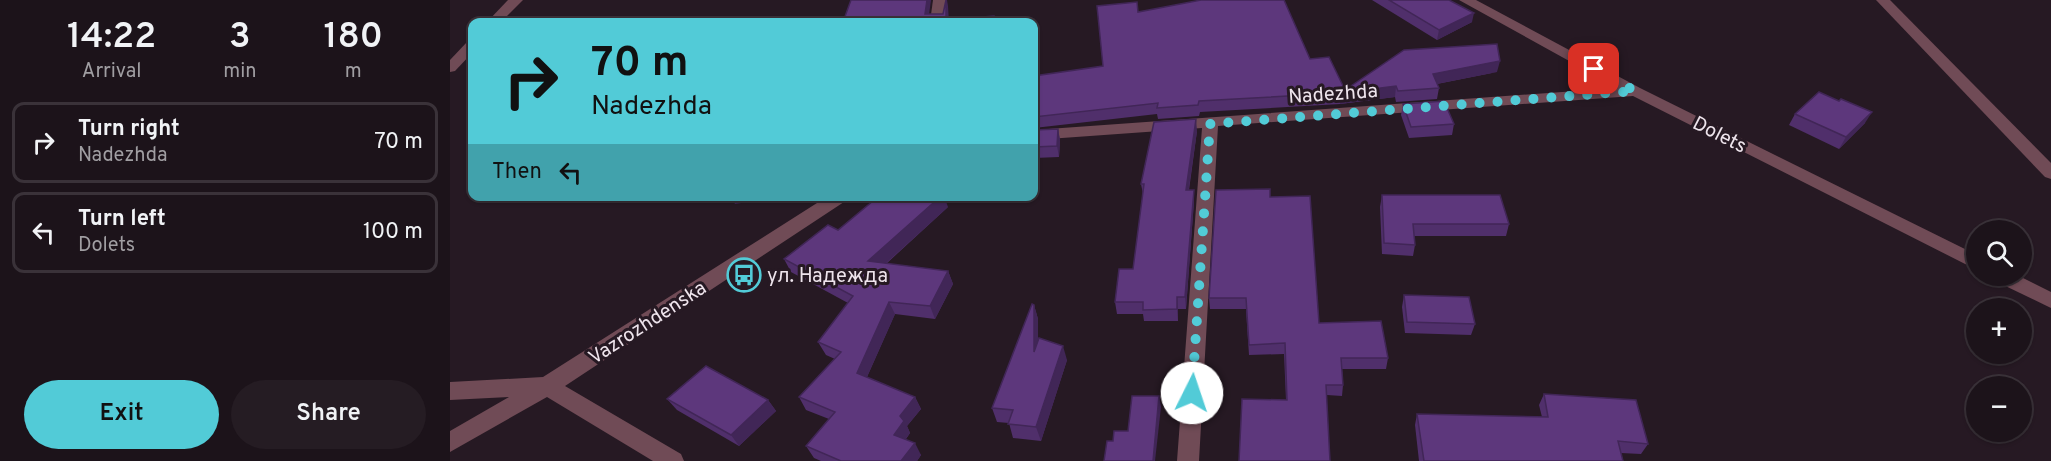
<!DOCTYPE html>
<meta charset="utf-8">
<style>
:root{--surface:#1c131a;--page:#251c23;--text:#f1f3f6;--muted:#a09ea2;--line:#3a3239;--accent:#52cbd7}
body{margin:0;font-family:Overpass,sans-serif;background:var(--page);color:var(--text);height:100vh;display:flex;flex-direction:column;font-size:22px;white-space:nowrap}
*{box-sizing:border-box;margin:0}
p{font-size:20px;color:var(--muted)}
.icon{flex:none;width:33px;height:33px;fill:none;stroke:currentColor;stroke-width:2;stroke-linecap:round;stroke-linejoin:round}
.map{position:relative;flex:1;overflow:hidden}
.details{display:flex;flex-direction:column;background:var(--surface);width:450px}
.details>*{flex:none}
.banner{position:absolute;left:18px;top:18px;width:570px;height:183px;border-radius:12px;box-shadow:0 2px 4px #0004,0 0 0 2px var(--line);background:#52cbd7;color:#111;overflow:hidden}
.buttons{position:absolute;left:1516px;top:220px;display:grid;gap:12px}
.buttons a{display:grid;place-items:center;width:66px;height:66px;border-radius:50%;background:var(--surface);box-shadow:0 2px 4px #0004,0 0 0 2px var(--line);font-size:30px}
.pin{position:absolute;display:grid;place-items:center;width:51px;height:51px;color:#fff;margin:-26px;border-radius:12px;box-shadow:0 3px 9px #0006}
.me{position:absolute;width:66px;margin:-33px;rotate:4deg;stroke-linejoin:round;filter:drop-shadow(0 0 4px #0008)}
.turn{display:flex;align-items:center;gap:21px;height:126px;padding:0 24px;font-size:27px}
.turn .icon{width:78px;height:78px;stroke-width:2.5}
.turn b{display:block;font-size:42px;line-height:51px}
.then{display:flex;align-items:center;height:57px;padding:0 24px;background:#0003;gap:12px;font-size:22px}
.eta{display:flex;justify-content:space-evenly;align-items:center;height:102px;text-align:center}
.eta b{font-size:36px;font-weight:600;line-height:42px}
.cta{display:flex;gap:12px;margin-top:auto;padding:12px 24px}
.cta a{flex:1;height:69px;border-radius:36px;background:var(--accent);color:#111;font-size:24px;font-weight:600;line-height:69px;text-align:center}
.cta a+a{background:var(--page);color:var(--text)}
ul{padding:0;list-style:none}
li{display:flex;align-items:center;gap:18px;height:81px;margin:0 12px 9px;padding:0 12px;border:3px solid var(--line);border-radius:12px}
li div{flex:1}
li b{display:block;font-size:22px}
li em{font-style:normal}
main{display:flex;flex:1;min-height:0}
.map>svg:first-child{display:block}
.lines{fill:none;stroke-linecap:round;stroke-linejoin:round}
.street{fill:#704b56;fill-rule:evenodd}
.wall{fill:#502f6b}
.shaded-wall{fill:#412657}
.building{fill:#5d377c;stroke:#412657;stroke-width:1.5}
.route{stroke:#52cbd7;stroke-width:10;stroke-dasharray:0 18}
.labels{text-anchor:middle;stroke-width:6;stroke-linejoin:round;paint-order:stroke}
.street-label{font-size:20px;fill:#eee4ec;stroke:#261923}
.poi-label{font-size:20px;fill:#eee4ec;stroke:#261923;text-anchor:start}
</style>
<main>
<section class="details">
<div class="eta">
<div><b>14:22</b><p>Arrival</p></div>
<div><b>3</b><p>min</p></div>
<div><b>180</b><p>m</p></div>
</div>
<ul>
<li><svg class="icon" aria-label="right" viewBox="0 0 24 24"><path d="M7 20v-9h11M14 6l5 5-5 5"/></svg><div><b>Turn right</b><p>Nadezhda</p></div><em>70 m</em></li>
<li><svg class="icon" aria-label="left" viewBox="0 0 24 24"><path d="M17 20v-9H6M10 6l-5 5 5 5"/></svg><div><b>Turn left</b><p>Dolets</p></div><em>100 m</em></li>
</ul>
<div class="cta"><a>Exit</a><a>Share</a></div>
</section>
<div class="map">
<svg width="1601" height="461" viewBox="0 0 1601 461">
<rect width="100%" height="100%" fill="#261923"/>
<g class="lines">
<g class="street">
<path d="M58,0H73L51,22H37Z"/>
<path d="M483,0H497L494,22H480Z"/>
<path d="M1009,0H1026L1190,88L1527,255V270L1183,96L768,126L749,461H727L752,128L584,140V130L1168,88Z"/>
<path d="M1426,0H1440L1601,163V179L1595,177Z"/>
<path d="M22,41V53L5,71L0,72V60L17,42Z"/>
<path d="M378,196H399L397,200L115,386L231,454L234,461H203L97,397L0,452V431L59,397L0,400V382L93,377Z"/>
<path d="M1543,276H1569L1601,292V308L1545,281Z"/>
</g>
</g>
<g class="wall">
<path d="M922,0H999L1022,22L987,40Z"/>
<path d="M688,12L860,59L895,90L1047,72L987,84L989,88L987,99L946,102L945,97L890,104L750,112L749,116L708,119L707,114L584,128V76L653,66Z"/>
<path d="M953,104L1004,124L1002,135L959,138L951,115Z"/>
<path d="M1345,114L1415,123L1389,149L1339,125Z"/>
<path d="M608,129L610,140L609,157L584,158V130Z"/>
<path d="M747,131L739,190L744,201L736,309H728V321H694L693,314H667L665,302L683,269L693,194L691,184Z"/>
<path d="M932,195L1059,224L1056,236H964L965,245L963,256L932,254L930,207Z"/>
<path d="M820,197L869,323L938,358L936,369H892L893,385L892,396L877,395L836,400L834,354L799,355L796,309H760L759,298Z"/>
<path d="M498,207L436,264L498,271L503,284L485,319L445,314L417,377L465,397L471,409L457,426L460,433L456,439L471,455L467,461H371L364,458L356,446L379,419L356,410L349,397L385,359L376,355L368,342L398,303L341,272L334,259L388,230Z"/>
<path d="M954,295L1025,324L1021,335L955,333L952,307Z"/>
<path d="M584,305L588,319V340L617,360L591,441L563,438L559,423L547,422L542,408Z"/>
<path d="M1094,394L1198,444L1191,454L1171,453L1173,461H969L965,425L967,414L1092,417L1089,405Z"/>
<path d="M217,399L318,400L326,411L289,446L227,410Z"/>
</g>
<g class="shaded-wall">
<path d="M477,0H481L478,22L475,14Z"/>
<path d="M496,0H497L498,6L499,22L496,20Z"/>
<path d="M1024,13L1022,22L987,40L989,30Z"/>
<path d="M1050,61L1047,72L981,85L983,74Z"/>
<path d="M946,86L945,97L890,104L891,93Z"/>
<path d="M1422,112L1415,123L1389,149L1396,137Z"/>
<path d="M746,119L747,131L737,201L736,190Z"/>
<path d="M608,129L610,140L609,157L607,146Z"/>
<path d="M744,190V201L736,309L735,297Z"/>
<path d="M281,196H336L285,204Z"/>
<path d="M491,196H494L498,207L424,274L418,261Z"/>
<path d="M498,271L503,284L485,319L480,306Z"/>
<path d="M727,297L728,309V321L727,309Z"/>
<path d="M439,302L445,314L413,386L407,373Z"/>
<path d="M584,305L588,319V366L584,352Z"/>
<path d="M613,346L617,360L591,441L586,427Z"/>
<path d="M709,396L711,407L705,461H703Z"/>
<path d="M465,397L471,409L457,426L460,433L450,447L444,435L450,416Z"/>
<path d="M318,400L326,411L289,446L281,435Z"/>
<path d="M465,443L471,455L467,461H451Z"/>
</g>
<g class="building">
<path d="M401,0H477L475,14H493L496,0V20L544,16V22H393Z"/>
<path d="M751,0H834L860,59L879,57L895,90L954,50L1047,44L1050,61L983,74L989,88L948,91L946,86L891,93L749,101L748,105L707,108L708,103L584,117V76L653,66L647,6L687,2L688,12Z"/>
<path d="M939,0H999L1024,13L989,30Z"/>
<path d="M1369,92L1389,101L1391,99L1422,112L1396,137L1345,114Z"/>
<path d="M994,101L1004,124L961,127L953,104Z"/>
<path d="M746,119L736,190H744L735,297H727V309L693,310V302H665L669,269H683L694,184H691L704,122Z"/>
<path d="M608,129L607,146L584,147V130Z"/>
<path d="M820,189V197L860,196L869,323L931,321L938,358H891L893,385H876L880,461H789L792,399L837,400L835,343L799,345L796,298H759L766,190Z"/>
<path d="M932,195H1050L1059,224H963L965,245L934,243Z"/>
<path d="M429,196H491L418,261L498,271L480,306L439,302L407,373L465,397L450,416L454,421L444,435L465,443L451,461H391L356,446L385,412L349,397L391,352L368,342L403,296L334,259L378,225L388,230Z"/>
<path d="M954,295L1019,297L1025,324L957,322Z"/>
<path d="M582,304L584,305V352L589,338L613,346L586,427L558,424L563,410L542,408Z"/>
<path d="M256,366L318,400L281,435L217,399Z"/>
<path d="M1094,394L1186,400L1198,444L1168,441L1173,461H974L967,414L1098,417Z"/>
<path d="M682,396H709L703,461H654L657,441H663L664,431H678Z"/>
</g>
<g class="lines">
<path class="route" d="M742,393L760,124L1185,91L1144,69"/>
</g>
<defs>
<g id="bus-ring" transform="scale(1.725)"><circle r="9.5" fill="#261923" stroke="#52cbd7" stroke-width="1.5"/><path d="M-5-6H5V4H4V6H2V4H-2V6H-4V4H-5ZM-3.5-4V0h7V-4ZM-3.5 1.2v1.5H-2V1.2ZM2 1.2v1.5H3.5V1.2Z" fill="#52cbd7"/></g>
</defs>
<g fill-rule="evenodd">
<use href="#bus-ring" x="294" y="275"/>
</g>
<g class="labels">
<g class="street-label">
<text transform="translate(883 93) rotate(-4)" y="7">Nadezhda</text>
<text transform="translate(1270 134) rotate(27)" y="7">Dolets</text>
<text transform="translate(197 322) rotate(-33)" y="7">Vazrozhdenska</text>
</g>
<g class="poi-label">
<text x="317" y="282">ул. Надежда</text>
</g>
</g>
</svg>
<div class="buttons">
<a><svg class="icon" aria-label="search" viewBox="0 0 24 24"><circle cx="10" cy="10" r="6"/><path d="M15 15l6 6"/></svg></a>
<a>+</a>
<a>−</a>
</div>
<div class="pin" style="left:1144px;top:69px;background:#d93025"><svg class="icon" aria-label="arrive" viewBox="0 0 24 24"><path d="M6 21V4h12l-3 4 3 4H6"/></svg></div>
<svg class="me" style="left:742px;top:393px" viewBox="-20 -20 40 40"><circle r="19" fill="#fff"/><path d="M0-13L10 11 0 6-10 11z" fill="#52cbd7"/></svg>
<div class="banner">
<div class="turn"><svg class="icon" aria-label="right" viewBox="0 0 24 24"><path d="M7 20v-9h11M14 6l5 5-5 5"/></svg><div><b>70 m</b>Nadezhda</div></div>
<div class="then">Then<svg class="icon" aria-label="left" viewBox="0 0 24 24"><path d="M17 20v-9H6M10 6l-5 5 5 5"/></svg></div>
</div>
</div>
</main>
